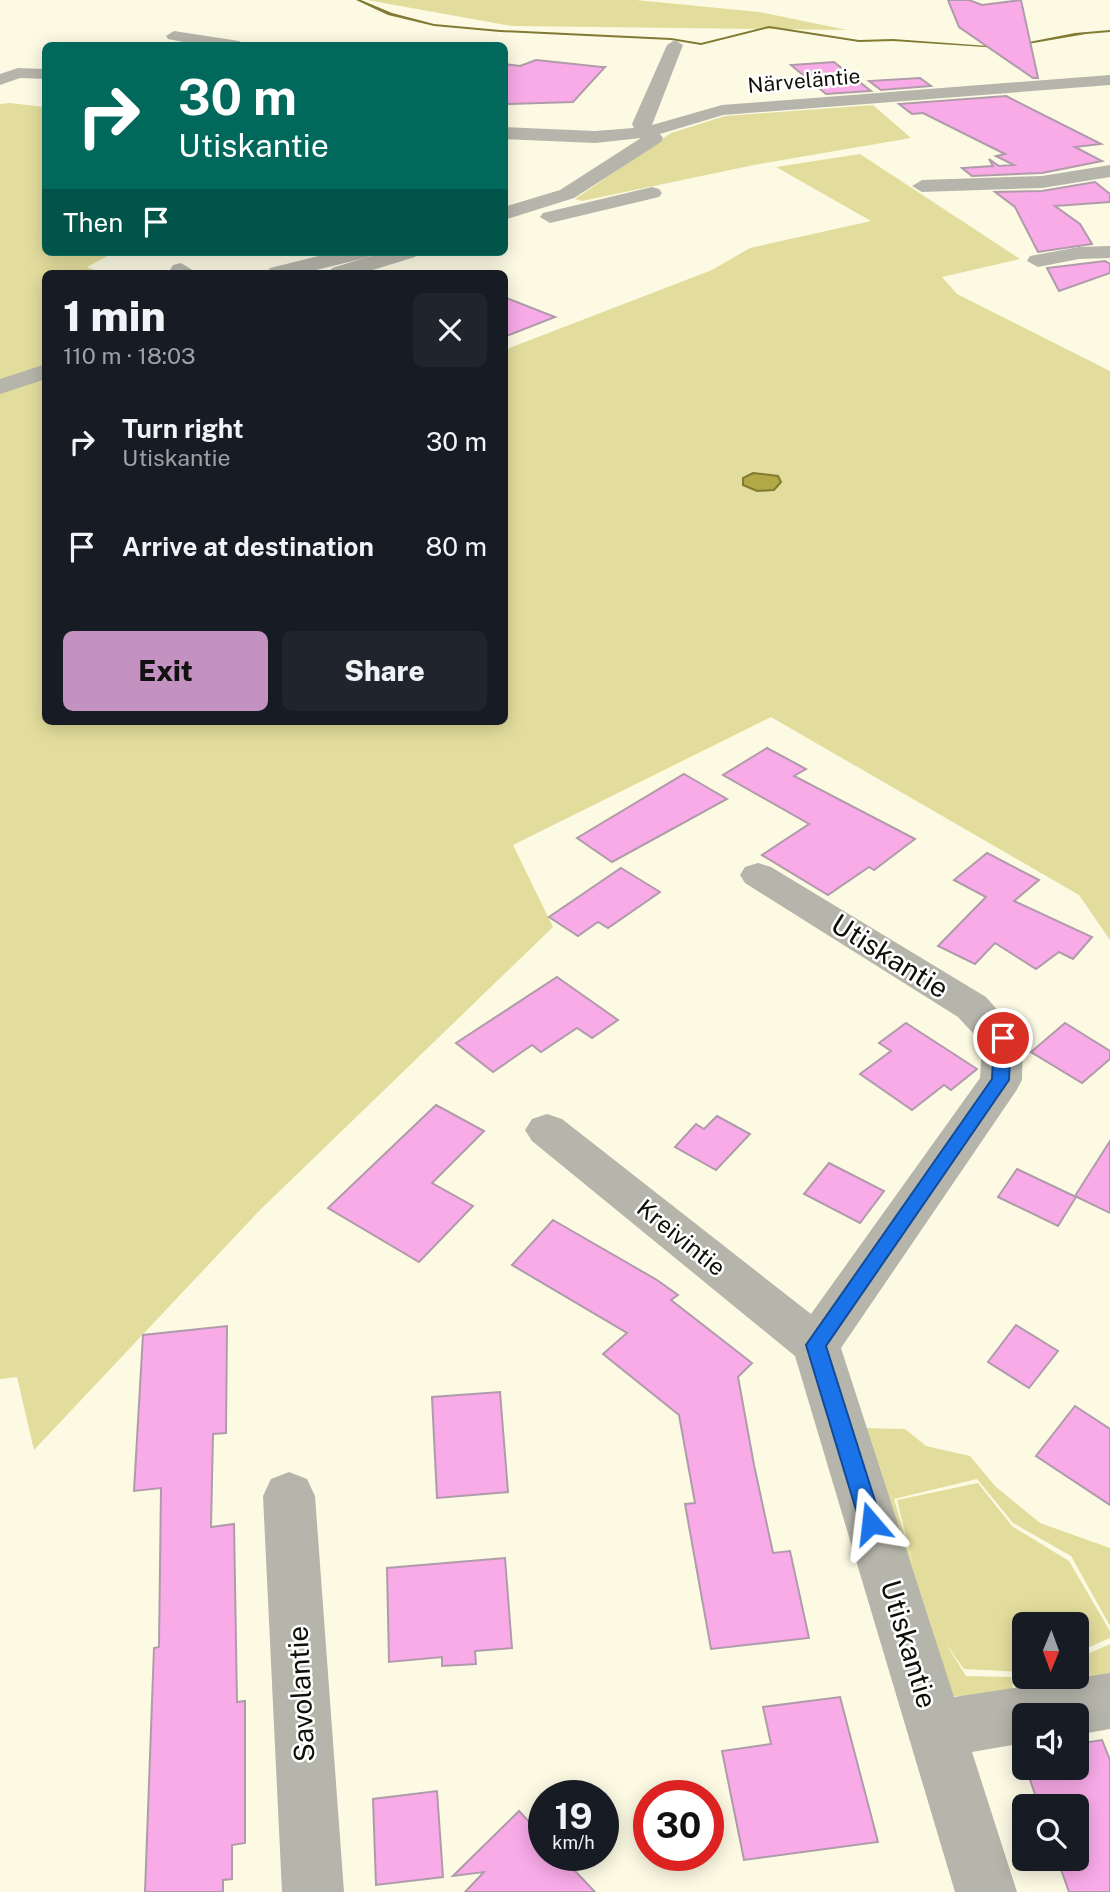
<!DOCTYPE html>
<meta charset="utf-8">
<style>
:root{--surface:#171b24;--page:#20242c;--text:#f1f3f6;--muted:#9ea1a6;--accent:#c492c0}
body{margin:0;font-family:"Public Sans",sans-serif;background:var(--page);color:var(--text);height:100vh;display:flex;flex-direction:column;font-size:26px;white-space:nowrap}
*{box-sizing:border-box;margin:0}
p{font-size:23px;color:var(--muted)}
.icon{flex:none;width:38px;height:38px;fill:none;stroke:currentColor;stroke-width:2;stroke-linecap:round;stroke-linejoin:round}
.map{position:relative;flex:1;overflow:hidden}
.side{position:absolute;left:42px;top:270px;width:466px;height:455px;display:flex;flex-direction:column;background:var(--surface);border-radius:10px;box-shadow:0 4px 18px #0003}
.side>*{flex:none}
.banner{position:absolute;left:42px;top:42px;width:466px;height:214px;border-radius:10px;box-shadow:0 4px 18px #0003;background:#00695c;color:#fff;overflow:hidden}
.needle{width:46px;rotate:181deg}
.buttons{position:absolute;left:1012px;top:1612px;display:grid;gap:14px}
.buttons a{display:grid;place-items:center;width:77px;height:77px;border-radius:10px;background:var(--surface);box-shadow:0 4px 18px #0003;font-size:35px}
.speed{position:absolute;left:528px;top:1780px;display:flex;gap:14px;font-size:35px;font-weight:700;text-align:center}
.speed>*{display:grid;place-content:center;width:91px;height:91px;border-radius:50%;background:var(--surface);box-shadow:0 4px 18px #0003;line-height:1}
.speed small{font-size:18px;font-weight:400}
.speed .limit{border:10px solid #d22;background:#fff;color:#111}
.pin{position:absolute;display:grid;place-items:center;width:60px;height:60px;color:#fff;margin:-30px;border:4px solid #fff;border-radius:50%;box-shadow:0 2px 7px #0007}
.me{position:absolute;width:77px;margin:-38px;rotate:343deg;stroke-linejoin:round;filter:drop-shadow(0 0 5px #0008)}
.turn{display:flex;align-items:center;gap:24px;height:147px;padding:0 21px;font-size:32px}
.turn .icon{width:91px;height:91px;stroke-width:2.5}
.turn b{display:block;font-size:49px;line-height:60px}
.then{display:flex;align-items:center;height:66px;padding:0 21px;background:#0003;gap:14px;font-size:26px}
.round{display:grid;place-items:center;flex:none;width:74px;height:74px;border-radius:10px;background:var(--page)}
.head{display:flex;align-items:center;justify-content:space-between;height:119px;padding:0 21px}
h1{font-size:42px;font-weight:800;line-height:52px}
.button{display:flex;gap:14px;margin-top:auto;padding:14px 21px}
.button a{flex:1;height:80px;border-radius:10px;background:var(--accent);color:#111;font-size:28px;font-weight:800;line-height:80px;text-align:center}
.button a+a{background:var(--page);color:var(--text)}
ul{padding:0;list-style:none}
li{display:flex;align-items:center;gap:21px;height:105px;padding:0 21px}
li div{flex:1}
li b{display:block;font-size:26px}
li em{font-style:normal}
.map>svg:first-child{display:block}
.green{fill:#e3dd9d}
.water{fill:#b2a845;stroke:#817a32;stroke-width:2}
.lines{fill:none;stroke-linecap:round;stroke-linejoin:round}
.stream{fill:#817a32;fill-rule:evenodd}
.building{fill:#f9abe8;stroke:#af9baa;stroke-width:2}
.minor{fill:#b6b5ab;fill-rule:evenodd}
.route{fill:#1a73e8;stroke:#114b97;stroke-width:2}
.labels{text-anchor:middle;stroke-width:5;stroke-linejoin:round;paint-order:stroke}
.far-street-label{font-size:21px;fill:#0f0e07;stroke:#fff}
.street-label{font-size:24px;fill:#0f0e07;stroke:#fff}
.near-street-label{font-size:28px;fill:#0f0e07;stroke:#fff}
</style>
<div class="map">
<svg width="1110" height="1892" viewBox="0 0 1110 1892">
<rect width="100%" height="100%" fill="#fcfae3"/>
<g class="green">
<path d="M367,0H636L759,12L847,30L512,26Z"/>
<path d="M10,103L45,107L46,252H115L87,267L103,273H46V721H504V350L712,270L750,248L871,221L776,167L860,154L1020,259L942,277L957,294L1110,371V940L1079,895L771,717L513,845L553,927L260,1210L34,1450L17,1377L0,1379V104Z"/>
<path d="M873,105L911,138L754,165L582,201L575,199L671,133L725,116Z"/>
<path d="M861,1428L905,1429L926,1446L970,1456L995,1486L1040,1523L1110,1548V1626L1071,1556L1013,1523L977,1479L894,1499L913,1564L897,1500L978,1483L1012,1526L1069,1561L1110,1631V1638L1076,1653V1624H1024V1672L964,1669L946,1644L966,1676L1011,1677L1014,1693L942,1697Z"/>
<path d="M1110,1644V1676L1056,1686L1049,1677L1076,1676V1659Z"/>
</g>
<path class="water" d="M753,473L778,476L781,482L774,490L757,491L743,485V478Z"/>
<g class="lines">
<g class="stream">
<path d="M356,0H361L392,13L434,24L500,30L671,38L701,43L769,26L859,40L893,39L1002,47L1000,48L893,41L859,42L769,28L701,45L671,40L500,32L434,26L388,15Z"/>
<path d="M1110,30V32L1086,34L1016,46L1014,45L1075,33Z"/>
</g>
</g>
<g class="building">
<path d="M948,0H969L982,5L1021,0L1038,78H1033L959,27Z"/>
<path d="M536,60L602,67H605L573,102L504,104V64L520,66Z"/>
<path d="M834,62L871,91L826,94L791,65Z"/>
<path d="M920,78L931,86L881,90L869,81Z"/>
<path d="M1006,96L1101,144L1075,147L1102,161L1042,173L972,176L962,168L993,166L989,159L999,166L1014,165L996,156L1005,154L923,113L912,114L899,104Z"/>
<path d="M1095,182L1110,194V202L1055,206L1080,224L1092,244L1038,252L1015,207L995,192L1042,191Z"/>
<path d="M1105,261L1110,264V273L1059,291L1047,268Z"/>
<path d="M504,297L555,317L504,337Z"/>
<path d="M767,748L806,769L794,776L915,839L874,870L869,867L828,895L762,855L809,824L723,775Z"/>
<path d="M684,774L727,799L612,862L577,838Z"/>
<path d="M987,853L1039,880L1014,901L1092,937L1073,959L1059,952L1036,969L995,943L975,964L938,946L986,897L954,880Z"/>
<path d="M621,868L660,892L608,928L598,922L578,936L549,917Z"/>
<path d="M557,977L618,1020L592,1038L577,1028L541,1052L532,1045L493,1072L456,1043Z"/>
<path d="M906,1023L977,1069L951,1090L944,1085L912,1110L860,1074L891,1051L879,1043Z"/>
<path d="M1065,1023L1110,1051V1059L1082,1083L1031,1052Z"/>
<path d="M436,1105L484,1131L432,1183L473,1206L419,1262L328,1208Z"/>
<path d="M717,1116L750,1134L716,1170L675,1147L696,1124L704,1129Z"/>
<path d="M1110,1141V1213L1075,1196Z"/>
<path d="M829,1163L884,1191L860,1223L804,1194Z"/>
<path d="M1017,1169L1076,1197L1058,1226L998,1197Z"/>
<path d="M553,1220L657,1280L678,1295L671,1300L752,1363L738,1377L754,1465L773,1553L790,1551L809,1638L711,1649L685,1504L695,1503L679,1415L603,1354L627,1333L512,1265Z"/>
<path d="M1016,1325L1058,1351L1029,1388L988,1362Z"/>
<path d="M227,1326L226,1433L213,1434L211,1527L234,1524L237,1702L245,1701V1843L232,1845V1879L223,1880V1892H145L154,1648L159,1647L161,1488L134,1491L143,1335Z"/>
<path d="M500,1392L508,1492L437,1498L432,1397Z"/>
<path d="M1075,1406L1110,1429V1505L1036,1456Z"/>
<path d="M505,1558L512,1648L475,1651L476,1664L442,1666V1657L389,1662L387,1568Z"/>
<path d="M840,1697L878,1842L744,1860L722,1751L771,1744L763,1707Z"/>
<path d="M1102,1740L1110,1760V1892H1069L1057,1858H1076V1806H1039L1026,1768H1076V1744Z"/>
<path d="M437,1791L443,1877L376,1885L373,1799Z"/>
<path d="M519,1811L544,1838V1855H560L595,1892H465L484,1872L453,1876Z"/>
</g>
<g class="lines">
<g class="minor">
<path d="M174,31L239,41L247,46H204L168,39L166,36Z"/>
<path d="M675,40L683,45L652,125L722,105L1110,75V85L723,115L660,134L663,138L661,142L574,198L504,220V207L560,190L641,138L595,143L504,139V127L595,131L634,128L632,124L667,45Z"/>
<path d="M18,68L46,69V79L20,78L0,85V74Z"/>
<path d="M1110,165V177L1042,188L922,192L912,186L922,180L1042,176Z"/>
<path d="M652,187L659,189L662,193L659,197L550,223L540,217L543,213Z"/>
<path d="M1110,246V258L1079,259L1038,267L1027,261L1030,256L1079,247Z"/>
<path d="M335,252H372L369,257L304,273H267L270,268Z"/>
<path d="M385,252H418L415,257L363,273H329L332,268Z"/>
<path d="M181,263L197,273H172L170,270L173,265Z"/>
<path d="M46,364V379L0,394V379Z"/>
<path d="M758,863L771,867L986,997L1023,1039L1022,1080L1016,1091L841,1348L954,1697L1110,1673V1729L1076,1735V1715H1024V1743L972,1752L1017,1892H955L795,1356L532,1141L525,1130L532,1119L547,1114L562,1119L811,1314L980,1078L982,1043L958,1017L745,883L740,875L745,867Z"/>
<path d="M289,1472L307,1479L315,1496L344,1892H282L263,1496L271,1479Z"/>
</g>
</g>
<path class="route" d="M1003,1032L1011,1038L1009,1080L826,1346L882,1523L879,1530L871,1533L863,1530L860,1523L806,1345L992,1079L994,1038Z"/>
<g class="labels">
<g class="far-street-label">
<text transform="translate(804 81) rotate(-5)" y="7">Närveläntie</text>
</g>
<g class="street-label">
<text transform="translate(681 1238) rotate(39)" y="8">Kreivintie</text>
</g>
<g class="near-street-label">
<text transform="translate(890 956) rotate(32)" y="10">Utiskantie</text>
<text transform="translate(909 1644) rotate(73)" y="10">Utiskantie</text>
<text transform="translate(301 1694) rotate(-93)" y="10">Savolantie</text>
</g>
</g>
</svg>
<div class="buttons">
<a><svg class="needle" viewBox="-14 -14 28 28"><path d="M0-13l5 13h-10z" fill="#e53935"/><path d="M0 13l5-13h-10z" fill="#9ea1a6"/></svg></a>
<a><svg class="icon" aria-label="sound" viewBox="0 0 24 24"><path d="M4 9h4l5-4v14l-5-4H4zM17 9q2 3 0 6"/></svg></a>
<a><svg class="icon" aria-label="search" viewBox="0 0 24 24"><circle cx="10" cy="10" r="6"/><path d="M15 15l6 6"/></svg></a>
</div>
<div class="speed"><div>19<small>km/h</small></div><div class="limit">30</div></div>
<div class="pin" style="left:1003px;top:1038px;background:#d93025"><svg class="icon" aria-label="arrive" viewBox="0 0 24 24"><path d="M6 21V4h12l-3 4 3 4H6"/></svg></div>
<svg class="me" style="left:871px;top:1523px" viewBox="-20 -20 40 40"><path d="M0-17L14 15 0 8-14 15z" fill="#1a73e8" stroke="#fff" stroke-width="4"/></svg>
<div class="banner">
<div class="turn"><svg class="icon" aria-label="right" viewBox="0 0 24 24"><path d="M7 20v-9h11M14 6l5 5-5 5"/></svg><div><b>30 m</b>Utiskantie</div></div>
<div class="then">Then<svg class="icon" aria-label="arrive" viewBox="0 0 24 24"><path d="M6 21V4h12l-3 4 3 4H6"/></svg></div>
</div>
<section class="side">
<div class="head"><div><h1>1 min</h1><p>110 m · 18:03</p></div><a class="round"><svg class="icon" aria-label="close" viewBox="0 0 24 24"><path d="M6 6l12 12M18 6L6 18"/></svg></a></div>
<ul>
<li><svg class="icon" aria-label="right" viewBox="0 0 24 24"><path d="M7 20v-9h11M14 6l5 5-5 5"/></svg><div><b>Turn right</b><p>Utiskantie</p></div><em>30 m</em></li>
<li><svg class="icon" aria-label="arrive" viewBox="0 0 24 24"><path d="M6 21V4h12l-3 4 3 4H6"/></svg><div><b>Arrive at destination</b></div><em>80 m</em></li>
</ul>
<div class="button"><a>Exit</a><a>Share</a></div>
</section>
</div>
